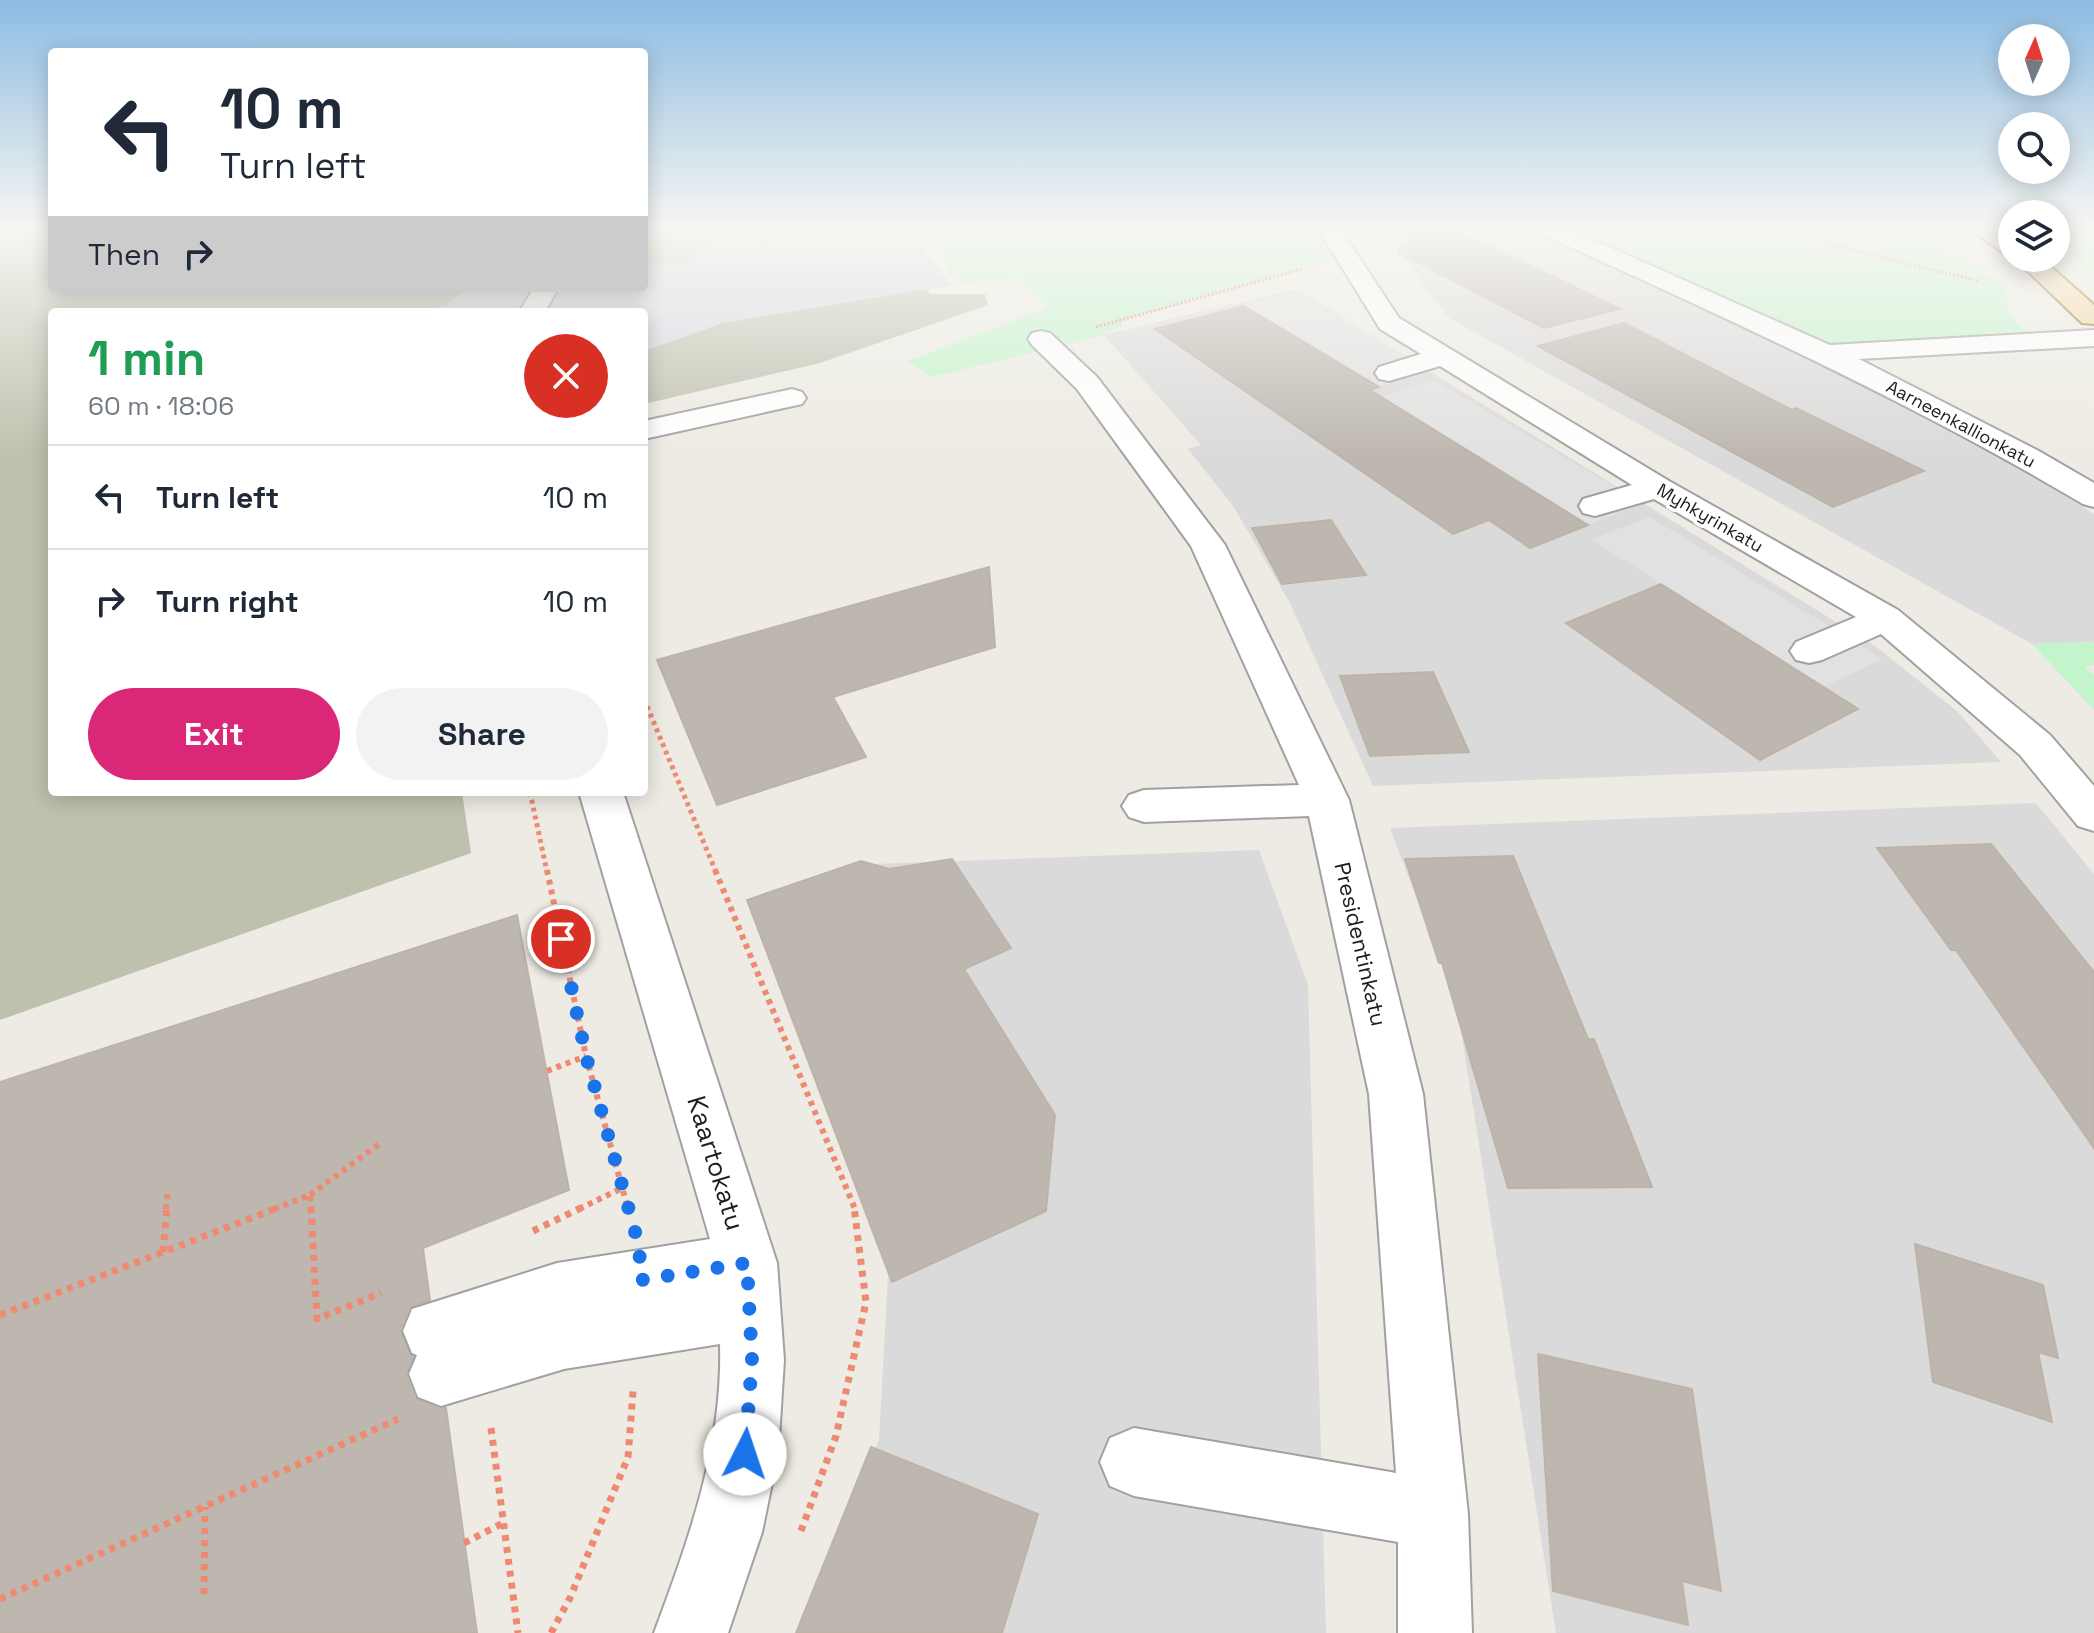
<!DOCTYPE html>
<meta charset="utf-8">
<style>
:root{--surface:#fff;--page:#f2f2f3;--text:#1f2937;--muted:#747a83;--line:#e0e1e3;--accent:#db2777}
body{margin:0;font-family:"Space Grotesk",sans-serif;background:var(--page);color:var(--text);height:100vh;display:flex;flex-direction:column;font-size:30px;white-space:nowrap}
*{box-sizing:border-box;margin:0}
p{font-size:26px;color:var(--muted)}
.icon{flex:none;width:44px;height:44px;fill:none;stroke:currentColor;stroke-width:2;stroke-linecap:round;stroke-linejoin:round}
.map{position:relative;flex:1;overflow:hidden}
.side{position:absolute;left:48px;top:308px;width:600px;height:488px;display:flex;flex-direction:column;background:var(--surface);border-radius:8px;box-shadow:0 4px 20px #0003}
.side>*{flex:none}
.top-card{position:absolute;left:48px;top:48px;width:600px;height:244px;border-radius:8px;box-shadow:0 4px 20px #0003;background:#fff;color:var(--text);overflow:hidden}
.needle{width:52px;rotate:3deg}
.buttons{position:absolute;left:1998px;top:24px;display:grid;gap:16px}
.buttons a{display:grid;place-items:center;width:72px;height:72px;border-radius:50%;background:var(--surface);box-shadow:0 4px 20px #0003;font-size:40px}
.pin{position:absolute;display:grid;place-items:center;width:68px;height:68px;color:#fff;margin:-34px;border:4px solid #fff;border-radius:50%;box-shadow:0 2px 8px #0007}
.me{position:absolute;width:88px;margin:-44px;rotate:4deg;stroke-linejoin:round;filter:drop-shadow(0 0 6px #0008)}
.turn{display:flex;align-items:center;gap:28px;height:168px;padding:0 40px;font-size:36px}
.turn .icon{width:104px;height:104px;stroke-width:2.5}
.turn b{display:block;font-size:56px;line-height:68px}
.then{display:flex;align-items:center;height:76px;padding:0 40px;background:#0003;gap:16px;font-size:30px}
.round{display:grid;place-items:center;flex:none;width:84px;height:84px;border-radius:42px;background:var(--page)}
.summary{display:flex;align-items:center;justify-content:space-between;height:136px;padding:0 40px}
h1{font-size:48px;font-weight:800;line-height:60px;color:#1e9e55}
.primary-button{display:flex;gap:16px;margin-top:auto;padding:16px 40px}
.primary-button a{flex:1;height:92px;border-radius:48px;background:var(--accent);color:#fff;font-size:32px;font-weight:800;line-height:92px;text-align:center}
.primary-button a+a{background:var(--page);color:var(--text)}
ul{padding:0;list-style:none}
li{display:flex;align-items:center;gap:24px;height:104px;padding:0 40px;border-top:2px solid var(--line)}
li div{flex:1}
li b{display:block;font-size:30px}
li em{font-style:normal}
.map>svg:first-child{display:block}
.residential{fill:#dbdada}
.construction{fill:#bfc1af}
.park{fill:#c2f5cb}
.parking{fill:#e1e1e1}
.plaza{fill:#d8d7e3}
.building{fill:#bdb7b0;stroke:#beb3a7;stroke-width:2}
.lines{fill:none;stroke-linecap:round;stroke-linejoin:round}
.minor-casing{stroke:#a1a1a1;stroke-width:4}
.major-casing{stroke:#8a6b0b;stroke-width:4}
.path-far3{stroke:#ef8a72;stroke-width:3;stroke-dasharray:2 2;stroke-linecap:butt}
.path-far2{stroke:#ef8a72;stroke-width:5;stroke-dasharray:4 4;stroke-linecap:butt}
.path-far1{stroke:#ef8a72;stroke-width:6;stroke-dasharray:5 5;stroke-linecap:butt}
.path{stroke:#ef8a72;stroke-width:7;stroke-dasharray:6 6;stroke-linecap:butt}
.minor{fill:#fff;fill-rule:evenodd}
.major{fill:#f4d7a1;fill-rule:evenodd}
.route{stroke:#1a73e8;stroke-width:14;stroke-dasharray:0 25.2}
.labels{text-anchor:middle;stroke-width:7;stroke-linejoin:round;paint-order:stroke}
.far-street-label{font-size:18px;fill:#1d1d1d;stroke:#fff}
.street-label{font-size:22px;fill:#1d1d1d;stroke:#fff}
.near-street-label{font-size:26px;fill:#1d1d1d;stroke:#fff}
</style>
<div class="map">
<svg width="2094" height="1633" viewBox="0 0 2094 1633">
<rect width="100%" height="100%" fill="#edebe3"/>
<g class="residential">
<path d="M1526,227H1556L1691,282L1644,283L1839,373L2042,482L2094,514V642L2032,644L1449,318L1402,256Z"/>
<path d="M1296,289L1875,646L1957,711L2001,762L1373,786L1290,603L1233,506L1188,449L1201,445L1104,335Z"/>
<path d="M2036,803L2094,874V1633H1556L1457,1005L1390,828Z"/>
<path d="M1259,850L1308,985L1326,1633H801L879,1440L890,1240L753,899L847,865Z"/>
</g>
<path class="construction" d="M0,227H52V288H644V227H886L930,294H985L988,305L820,363L644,404V312H52V792H462L471,853L0,1020Z"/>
<g class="park">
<path d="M919,227H1328L1346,257L1123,319L1121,326L1104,335L931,377L907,361L1048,308L1021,279L958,283Z"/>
<path d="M1356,227H1517L1372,251Z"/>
<path d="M1556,227H1914L2005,287C2008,319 2015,324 2041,341L1826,353L1699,294L1690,282Z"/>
<path d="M2094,231V270L2056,252V232Z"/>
<path d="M2094,642V665L2084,666L2094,675V710L2032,644Z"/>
</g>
<g class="parking">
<path d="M1297,292L1432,371L1379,387L1244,305Z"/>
<path d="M1433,380L1643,503L1588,525L1381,397Z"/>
<path d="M1650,517L1883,659L1823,687L1591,539Z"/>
</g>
<path class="plaza" d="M729,227H903L952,285L723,323L644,351V312H388L446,306L465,288H644V264H683Z"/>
<g class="building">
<path d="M1410,227H1450L1620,309L1544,328L1398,252Z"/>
<path d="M1244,306L1379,387L1370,390L1588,525L1530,548L1489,520L1453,534L1155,329Z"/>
<path d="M1624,323L1792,410L1796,408L1924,471L1833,507L1538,346Z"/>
<path d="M1331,520L1366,575L1282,584L1252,528Z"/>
<path d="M989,567L995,647L833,697L866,757L717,805L657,660Z"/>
<path d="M1661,584L1858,709L1760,760L1566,623Z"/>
<path d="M1433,672L1469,752L1370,756L1340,676Z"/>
<path d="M1991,844L2094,972V1148L1956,950H1951L1877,848Z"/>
<path d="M1513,856L1588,1039H1594L1652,1187L1508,1188L1442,963H1439L1405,859Z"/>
<path d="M952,859L1011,948L964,969L1055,1115L1046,1211L892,1282L747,900L861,861L889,869Z"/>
<path d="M517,915L569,1190L423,1248L430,1300L409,1308L400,1330L413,1357L406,1375L415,1398L440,1409L446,1408L477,1633H0V1082Z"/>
<path d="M1915,1244L2043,1285L2058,1358L2038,1352L2052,1422L1933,1382Z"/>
<path d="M1538,1354L1692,1389L1721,1591L1682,1581L1688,1625L1553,1591Z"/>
<path d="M871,1447L1038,1514L1002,1633H796Z"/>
</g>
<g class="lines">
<g class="minor-casing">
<g id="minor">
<path d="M1317,227H1339L1399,318L1669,481L1898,610L2050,735L2094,786V831L2078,826L2020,755L1881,634L1822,660L1809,663L1796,660L1790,651L1796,642L1856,617L1654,499L1595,516L1583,513L1579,506L1583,499L1632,485L1440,366L1389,381L1379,379L1375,373L1379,367L1421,354L1380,329Z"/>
<path d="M1543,227H1564L1830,345L2094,330V346L1859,359L2037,450L2094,483V507L2083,504C1908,400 1728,319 1544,235L1541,230Z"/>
<path d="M534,288H558L545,312H519Z"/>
<path d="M1041,331L1050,333L1097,377L1225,545L1349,800L1423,1094L1468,1514L1472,1633H1398V1542L1134,1496L1110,1486L1100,1462L1110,1438L1134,1428L1396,1473L1369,1094L1309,816L1144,822L1129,817L1122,806L1129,795L1144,790L1299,785L1191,546L1077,389L1032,345L1028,339L1032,333Z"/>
<path d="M792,389L802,392L806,398L802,404L644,439V421Z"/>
<path d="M579,792H623L777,1263L784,1360L778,1454L762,1532L728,1633H654C689,1539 723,1446 720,1344L564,1369L441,1406L418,1397L409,1374L417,1355L412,1353L403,1331L412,1309L557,1263L710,1239Z"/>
</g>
</g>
<g class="major-casing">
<g id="major">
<path d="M1966,227H1993L2012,238V255L2004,253Z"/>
<path d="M2014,258H2041L2094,305V324L2082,323Z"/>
</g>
</g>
<g class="path-far3">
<path d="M1766,227L1791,230"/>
<path d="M1788,227L1833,245L1979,281"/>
<path d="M1916,227L1935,240"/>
<path d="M1096,327L1302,269"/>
</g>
<g class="path-far2">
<path d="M644,699L716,872"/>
<path d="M530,792L547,872"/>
</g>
<g class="path-far1">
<path d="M547,870L586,1056L628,1209"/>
<path d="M715,870L855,1209"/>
<path d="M547,1071L586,1056"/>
<path d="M310,1195L379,1144"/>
<path d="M166,1209L168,1189"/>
<path d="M274,1209L310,1195L311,1209"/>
<path d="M579,1209L622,1188"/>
</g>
<g class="path">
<path d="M311,1207L317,1319L381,1293"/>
<path d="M628,1207L631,1218"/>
<path d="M533,1231L583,1207"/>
<path d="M163,1252L167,1207"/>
<path d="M0,1315L280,1207"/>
<path d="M491,1428L518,1633"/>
<path d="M801,1531L836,1436L866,1302L854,1207"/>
<path d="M464,1543L503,1523"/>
<path d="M204,1594L205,1507"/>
<path d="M0,1599L398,1419"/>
<path d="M551,1633L570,1598L628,1457L633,1391"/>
</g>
<use href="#minor" class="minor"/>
<use href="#major" class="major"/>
</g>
<linearGradient id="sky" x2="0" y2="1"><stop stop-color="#8dbce2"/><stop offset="0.5" stop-color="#f7f6f2"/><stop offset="1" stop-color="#f7f6f2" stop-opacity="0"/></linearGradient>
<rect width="2094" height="456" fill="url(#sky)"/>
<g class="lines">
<path class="route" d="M561,939L586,1056L639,1246L641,1280L747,1263L752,1360L745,1454"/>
</g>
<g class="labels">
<g class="far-street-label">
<text transform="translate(1961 424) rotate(28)" y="6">Aarneenkallionkatu</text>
<text transform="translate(1710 518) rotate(30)" y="6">Myhkyrinkatu</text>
</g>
<g class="street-label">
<text transform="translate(1361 944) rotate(77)" y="8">Presidentinkatu</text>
</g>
<g class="near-street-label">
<text transform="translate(716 1163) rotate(73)" y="9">Kaartokatu</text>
</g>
</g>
</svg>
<div class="buttons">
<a><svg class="needle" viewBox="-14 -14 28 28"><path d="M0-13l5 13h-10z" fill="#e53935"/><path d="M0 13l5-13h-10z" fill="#747a83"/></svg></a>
<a><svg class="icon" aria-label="search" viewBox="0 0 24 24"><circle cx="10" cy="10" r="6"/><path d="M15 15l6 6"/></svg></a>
<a><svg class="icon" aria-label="layers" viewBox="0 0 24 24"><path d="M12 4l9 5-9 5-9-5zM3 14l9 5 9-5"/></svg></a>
</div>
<div class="pin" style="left:561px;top:939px;background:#d93025"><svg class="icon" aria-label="arrive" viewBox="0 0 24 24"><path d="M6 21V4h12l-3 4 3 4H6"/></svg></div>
<svg class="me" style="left:745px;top:1454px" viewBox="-20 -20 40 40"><circle r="19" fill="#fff"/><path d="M0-13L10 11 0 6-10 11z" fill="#1a73e8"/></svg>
<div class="top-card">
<div class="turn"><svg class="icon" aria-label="left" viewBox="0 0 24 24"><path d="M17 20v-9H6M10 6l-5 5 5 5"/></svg><div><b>10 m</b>Turn left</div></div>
<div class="then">Then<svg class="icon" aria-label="right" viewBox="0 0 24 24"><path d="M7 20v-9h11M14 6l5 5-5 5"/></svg></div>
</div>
<section class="side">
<div class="summary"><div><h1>1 min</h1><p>60 m · 18:06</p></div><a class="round" style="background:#d93025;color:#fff"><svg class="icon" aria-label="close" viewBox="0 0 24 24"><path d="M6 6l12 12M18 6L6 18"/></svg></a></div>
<ul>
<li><svg class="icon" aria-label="left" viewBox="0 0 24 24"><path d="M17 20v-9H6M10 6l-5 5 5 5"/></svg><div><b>Turn left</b></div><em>10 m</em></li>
<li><svg class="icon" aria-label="right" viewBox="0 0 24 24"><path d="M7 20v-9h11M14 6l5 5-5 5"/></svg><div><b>Turn right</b></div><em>10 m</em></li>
</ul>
<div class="primary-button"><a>Exit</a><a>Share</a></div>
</section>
</div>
